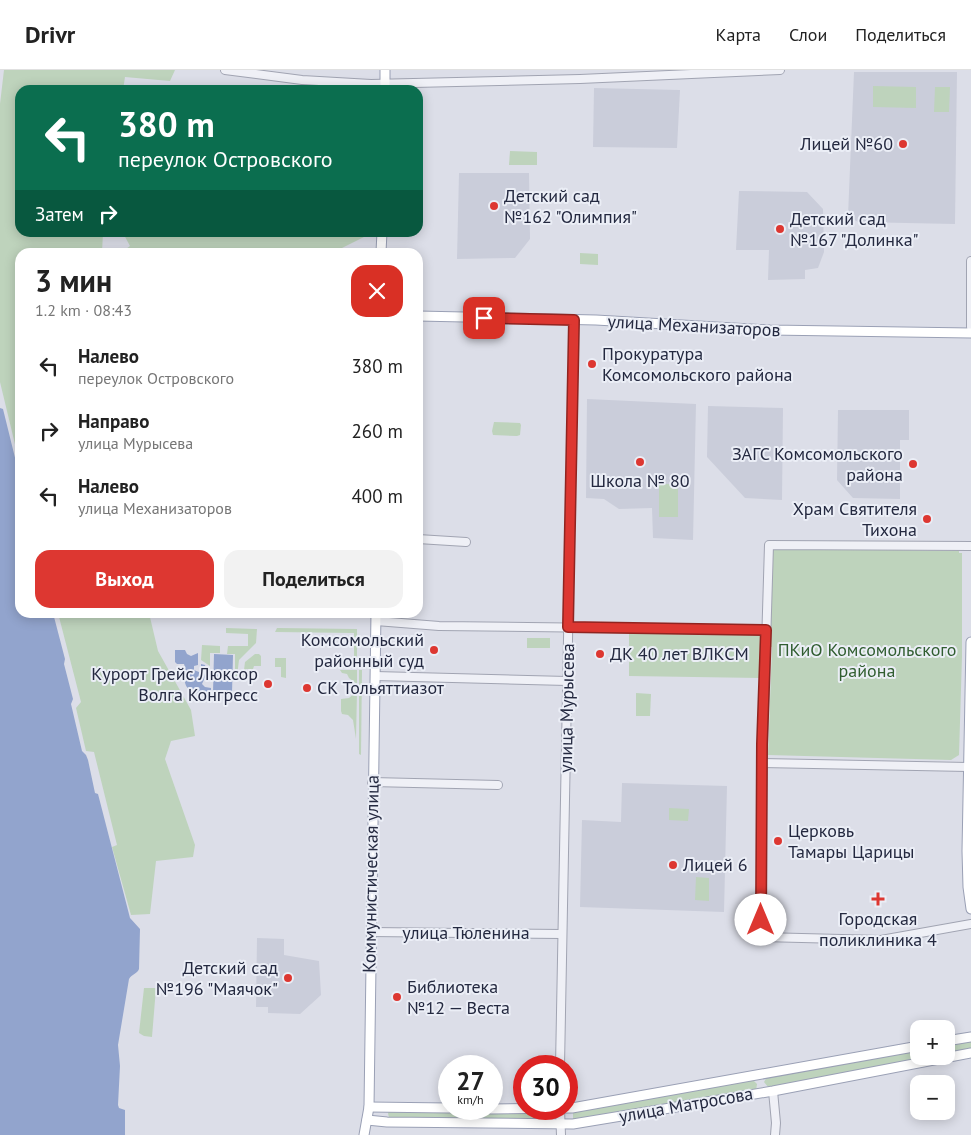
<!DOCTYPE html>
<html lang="ru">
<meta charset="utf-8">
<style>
:root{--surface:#fff;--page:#f2f2f2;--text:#222;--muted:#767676;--line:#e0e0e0;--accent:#dd3731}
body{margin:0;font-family:"PT Sans",sans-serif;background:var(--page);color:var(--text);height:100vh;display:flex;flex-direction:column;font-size:19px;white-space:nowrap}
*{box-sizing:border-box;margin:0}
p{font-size:16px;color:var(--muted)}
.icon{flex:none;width:28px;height:28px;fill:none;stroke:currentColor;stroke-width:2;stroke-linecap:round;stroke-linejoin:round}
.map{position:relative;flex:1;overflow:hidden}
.side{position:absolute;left:15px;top:178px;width:408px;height:370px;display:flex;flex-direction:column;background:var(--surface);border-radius:15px;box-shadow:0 2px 12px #0003}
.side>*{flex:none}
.top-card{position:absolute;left:15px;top:15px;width:408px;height:152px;border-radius:15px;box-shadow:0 2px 12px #0003;background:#0b6e4f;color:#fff;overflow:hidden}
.buttons{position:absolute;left:910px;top:950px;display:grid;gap:10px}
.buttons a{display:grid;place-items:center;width:45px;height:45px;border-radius:10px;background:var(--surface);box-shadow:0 2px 12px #0003;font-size:25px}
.speed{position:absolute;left:438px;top:985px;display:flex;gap:10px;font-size:25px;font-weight:700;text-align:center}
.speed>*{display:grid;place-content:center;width:65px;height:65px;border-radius:50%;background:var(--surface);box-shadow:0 2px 12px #0003;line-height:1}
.speed small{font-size:12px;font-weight:400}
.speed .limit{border:8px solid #d22;background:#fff;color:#111}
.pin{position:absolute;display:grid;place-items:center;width:42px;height:42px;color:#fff;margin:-21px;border-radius:10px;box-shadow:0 2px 8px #0006}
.me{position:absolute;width:55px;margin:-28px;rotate:0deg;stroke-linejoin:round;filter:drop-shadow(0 0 4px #0008)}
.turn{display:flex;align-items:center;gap:18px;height:105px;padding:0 20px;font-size:22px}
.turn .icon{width:65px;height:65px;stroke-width:2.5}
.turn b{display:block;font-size:35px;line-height:42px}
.then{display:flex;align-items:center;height:48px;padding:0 20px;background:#0003;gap:10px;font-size:19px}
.round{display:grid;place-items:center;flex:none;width:52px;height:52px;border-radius:15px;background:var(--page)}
.headline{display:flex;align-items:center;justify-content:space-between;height:85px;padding:0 20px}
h1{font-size:30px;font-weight:700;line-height:38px}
.button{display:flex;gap:10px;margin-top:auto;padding:10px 20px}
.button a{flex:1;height:58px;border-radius:15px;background:var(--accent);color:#fff;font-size:20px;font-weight:700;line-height:58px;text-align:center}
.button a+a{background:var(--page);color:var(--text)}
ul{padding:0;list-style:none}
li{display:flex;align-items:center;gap:15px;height:65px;padding:0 20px}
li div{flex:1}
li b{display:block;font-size:19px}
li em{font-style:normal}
header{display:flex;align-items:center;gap:30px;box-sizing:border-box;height:70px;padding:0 25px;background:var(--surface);border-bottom:1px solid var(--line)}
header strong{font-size:24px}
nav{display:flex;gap:28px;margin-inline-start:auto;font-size:18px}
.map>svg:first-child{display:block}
.built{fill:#cacdda}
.green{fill:#bed3bc}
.water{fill:#92a4cd}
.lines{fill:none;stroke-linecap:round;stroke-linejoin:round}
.minor-casing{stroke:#a1a4b2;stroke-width:10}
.major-casing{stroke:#9aa0b5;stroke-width:11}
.minor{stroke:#eff0f6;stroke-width:8}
.major{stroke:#fff;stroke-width:9}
.route-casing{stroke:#902420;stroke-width:12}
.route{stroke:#dd3731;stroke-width:9}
.poi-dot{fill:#dd3731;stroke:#ebeef6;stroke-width:2}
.labels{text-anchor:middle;stroke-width:4;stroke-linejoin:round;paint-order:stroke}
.poi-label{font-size:18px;fill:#242940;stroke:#ebeef6;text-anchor:start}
.street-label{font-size:18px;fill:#242940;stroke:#ebeef6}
.park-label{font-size:18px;fill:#305d30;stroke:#ebeef6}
</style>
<header>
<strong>Drivr</strong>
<nav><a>Карта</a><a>Слои</a><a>Поделиться</a></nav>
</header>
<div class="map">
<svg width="971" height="1065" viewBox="0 0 971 1065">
<rect width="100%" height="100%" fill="#dcdee8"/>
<g class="built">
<path d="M854,2H957L955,154L858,152L848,146Z"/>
<path d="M594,18L680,20L677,78L593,77Z"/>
<path d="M459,103H529L530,169L515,188L457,189Z"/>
<path d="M739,121L807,122L823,139L824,182L818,198L805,200V209L768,210L769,180H736Z"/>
<path d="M587,329L696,334L693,470L653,468L652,438L619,439L604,429L586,428Z"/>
<path d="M708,336L783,338L782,430L745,428L707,387Z"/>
<path d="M838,340H909V370H900V429L853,428L837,410Z"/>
<path d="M622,713L727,716L724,842L580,837L582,750L621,752Z"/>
<path d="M257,868L284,869V885L319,891L321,925L300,944L268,943V937H256Z"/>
</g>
<g class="green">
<path d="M4,0H175L170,11L125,7L123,20H20V162L103,163L102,182H20V395L0,312V34Z"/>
<path d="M873,16L916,17V38L873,37Z"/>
<path d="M935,17H950L949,42H934Z"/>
<path d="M510,81L537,82V95H509Z"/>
<path d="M123,163H364V167L340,179V182H122L130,176Z"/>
<path d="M580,183L598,184V195L580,194Z"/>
<path d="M494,352L520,353L521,355L520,365L517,366L493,365L492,361Z"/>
<rect x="659" y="414" width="19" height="33"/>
<path d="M771,478L959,481V483H962V586L959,685L951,690L768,685L772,577H768Z"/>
<path d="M58,543H149L158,581L191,640L195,666L171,671L165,689L195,775L193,787L156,791L150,844L131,845L112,777L117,775L94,682L86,681L76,638L81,632Z"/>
<path d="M226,558L257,559L256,573L239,590L237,606H235V584H227L228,576H248V564L226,563Z"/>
<path d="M277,558L357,559V591H340L342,589H354V563L275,562Z"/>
<path d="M629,561L761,564L760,608L629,606Z"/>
<rect x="527" y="568" width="23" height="10"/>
<path d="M202,575L220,576V583H210V596L201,590Z"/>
<path d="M255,584H259L261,586V596H254L253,599H246L243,608L245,592Z"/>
<path d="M275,588H286V608L281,607V597H275Z"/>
<path d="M340,600H357V614L349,608L347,604L342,603Z"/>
<path d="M359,600H362L361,685L359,684Z"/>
<path d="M357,621L356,669L353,650L348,645L342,644L341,641V629L349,628Z"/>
<path d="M636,623L651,624L650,646H636Z"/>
<path d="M669,738L689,739L688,751L669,750Z"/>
<path d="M696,807L709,808V831L695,830Z"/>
<path d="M144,918H156L152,967L144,966L139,963Z"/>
<path d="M971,970V980L946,985V974Z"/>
<path d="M919,979V986H939L769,1018L764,1012L767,1007Z"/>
<path d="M753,1010L757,1014L756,1021L573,1052V1041Z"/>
<path d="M390,1040L546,1042L549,1052L389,1048L388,1043Z"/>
</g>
<g class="water">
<path d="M0,338L3,339L20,408V542L53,543L65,589L64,594L73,629L71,634L82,681L86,685L88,690L95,723L98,724L130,848L140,859L139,899C137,904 132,904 129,909L118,975L120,996L118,1035L119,1038L125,1040V1065H0Z"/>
<path d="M175,580H185L187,584L191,586L198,583V595L194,596V600L199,602L201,599V594L205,595L207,603L202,614L205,617L211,618V625C189,624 182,620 185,597L184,594H177L175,592Z"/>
<path d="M214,584L233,585L232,623H213Z"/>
</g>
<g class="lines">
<g class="minor-casing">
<g id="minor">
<path d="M225,0L302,10L371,14L580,9L780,0"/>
<path d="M971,191V257"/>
<path d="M418,469L466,472"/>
<path d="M971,476L769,475L763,674L761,867L881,870L971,854"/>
<path d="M376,551L439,556L766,560"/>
<path d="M375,606L567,611"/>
<path d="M762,693L968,697"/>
<path d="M372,712L498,715"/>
<path d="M371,862L562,864"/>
<path d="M560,996L574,250"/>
<path d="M773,1021L776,1053L775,1065"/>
<path d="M560,1039L561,1065"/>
</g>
</g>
<g class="major-casing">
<g id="major">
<path d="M385,0V20"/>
<path d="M381,182L382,162"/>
<path d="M418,246L596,250L770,260L971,263"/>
<path d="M971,572L967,781L968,817L971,839"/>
<path d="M946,971L971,967"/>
<path d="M369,1037L449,1038"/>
<path d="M491,1039L572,1038L919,976"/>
<path d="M367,1050L387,1052L573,1054L773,1021L971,983"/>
<path d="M364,1065L369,1037L376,542"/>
</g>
</g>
<use href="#minor" class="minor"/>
<use href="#major" class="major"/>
</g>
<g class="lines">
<g class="route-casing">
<path id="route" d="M484,248L574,250L568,557L766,560L762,674L761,850"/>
</g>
<use href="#route" class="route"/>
</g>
<g class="poi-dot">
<circle cx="903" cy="74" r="5"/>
<circle cx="494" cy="136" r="5"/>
<circle cx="780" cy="159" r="5"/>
<circle cx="592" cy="294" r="5"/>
<circle cx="640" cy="392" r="5"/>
<circle cx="913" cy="394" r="5"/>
<circle cx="927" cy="449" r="5"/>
<circle cx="434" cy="580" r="5"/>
<circle cx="600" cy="584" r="5"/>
<circle cx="268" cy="614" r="5"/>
<circle cx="307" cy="618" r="5"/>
<circle cx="778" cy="771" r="5"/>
<circle cx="673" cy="795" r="5"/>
<path d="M875.5 821.5h5v5h5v5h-5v5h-5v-5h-5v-5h5z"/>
<circle cx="288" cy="908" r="5"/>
<circle cx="397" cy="927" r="5"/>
</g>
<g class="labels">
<g class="poi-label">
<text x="893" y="80" text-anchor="end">Лицей №60</text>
<text x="504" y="132">Детский сад<tspan x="504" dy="21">№162 "Олимпия"</tspan></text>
<text x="790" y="155">Детский сад<tspan x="790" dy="21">№167 "Долинка"</tspan></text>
<text x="602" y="290">Прокуратура<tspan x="602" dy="21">Комсомольского района</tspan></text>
<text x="903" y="390" text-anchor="end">ЗАГС Комсомольского<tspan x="903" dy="21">района</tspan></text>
<text x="640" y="417" text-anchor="middle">Школа № 80</text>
<text x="917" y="445" text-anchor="end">Храм Святителя<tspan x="917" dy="21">Тихона</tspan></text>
<text x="424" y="576" text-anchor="end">Комсомольский<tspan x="424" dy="21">районный суд</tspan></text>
<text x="610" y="590">ДК 40 лет ВЛКСМ</text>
<text x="258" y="610" text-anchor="end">Курорт Грейс Люксор<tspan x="258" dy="21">Волга Конгресс</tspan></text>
<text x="317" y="624">СК Тольяттиазот</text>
<text x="788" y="767">Церковь<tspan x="788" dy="21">Тамары Царицы</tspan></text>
<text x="683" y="801">Лицей 6</text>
<text x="878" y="855" text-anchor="middle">Городская<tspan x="878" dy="21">поликлиника 4</tspan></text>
<text x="278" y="904" text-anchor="end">Детский сад<tspan x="278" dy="21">№196 "Маячок"</tspan></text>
<text x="407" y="923">Библиотека<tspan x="407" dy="21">№12 — Веста</tspan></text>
</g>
<g class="street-label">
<text transform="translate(694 256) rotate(3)" y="6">улица Механизаторов</text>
<text transform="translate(567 638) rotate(-89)" y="6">улица Мурысева</text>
<text transform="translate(371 804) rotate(-89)" y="6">Коммунистическая улица</text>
<text x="466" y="869">улица Тюленина</text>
<text transform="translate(686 1035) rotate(-10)" y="6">улица Матросова</text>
</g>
<g class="park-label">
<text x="867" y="586">ПКиО Комсомольского<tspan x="867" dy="21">района</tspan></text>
</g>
</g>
</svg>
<div class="buttons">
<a>+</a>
<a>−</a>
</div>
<div class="speed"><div>27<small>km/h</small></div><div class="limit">30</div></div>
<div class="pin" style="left:484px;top:248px;background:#d93025"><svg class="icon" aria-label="arrive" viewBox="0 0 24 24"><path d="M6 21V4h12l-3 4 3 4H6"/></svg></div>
<svg class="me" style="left:761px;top:850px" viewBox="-20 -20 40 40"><circle r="19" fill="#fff"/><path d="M0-13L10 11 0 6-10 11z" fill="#dd3731"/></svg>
<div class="top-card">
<div class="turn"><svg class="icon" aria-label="left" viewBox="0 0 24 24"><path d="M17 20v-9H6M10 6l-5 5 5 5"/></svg><div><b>380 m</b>переулок Островского</div></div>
<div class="then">Затем<svg class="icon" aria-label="right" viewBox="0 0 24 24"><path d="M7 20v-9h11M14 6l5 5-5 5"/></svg></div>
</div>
<section class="side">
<div class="headline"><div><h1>3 мин</h1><p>1.2 km · 08:43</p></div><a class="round" style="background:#d93025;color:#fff"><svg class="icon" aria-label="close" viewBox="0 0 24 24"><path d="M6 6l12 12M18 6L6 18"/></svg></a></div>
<ul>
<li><svg class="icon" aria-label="left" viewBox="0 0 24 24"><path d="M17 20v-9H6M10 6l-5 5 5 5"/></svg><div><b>Налево</b><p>переулок Островского</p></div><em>380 m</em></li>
<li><svg class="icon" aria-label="right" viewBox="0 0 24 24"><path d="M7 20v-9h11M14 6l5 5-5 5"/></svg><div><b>Направо</b><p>улица Мурысева</p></div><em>260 m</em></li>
<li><svg class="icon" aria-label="left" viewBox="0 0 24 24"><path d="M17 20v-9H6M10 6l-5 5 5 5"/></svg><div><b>Налево</b><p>улица Механизаторов</p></div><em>400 m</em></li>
</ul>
<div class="button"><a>Выход</a><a>Поделиться</a></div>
</section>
</div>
